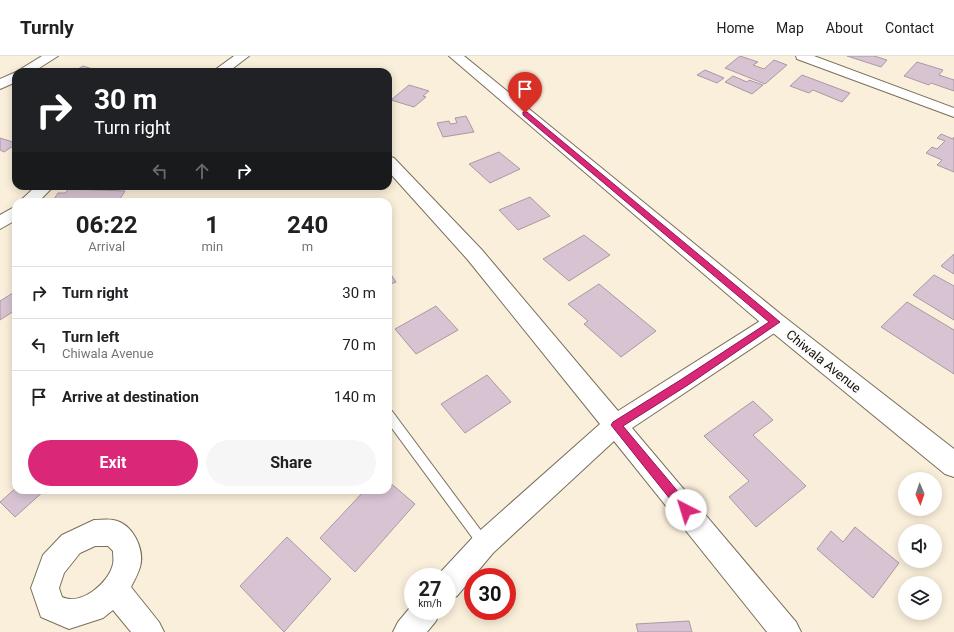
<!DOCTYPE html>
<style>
:root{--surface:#fff;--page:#f6f6f6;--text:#202124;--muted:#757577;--line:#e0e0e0;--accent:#db2777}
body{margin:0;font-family:Roboto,sans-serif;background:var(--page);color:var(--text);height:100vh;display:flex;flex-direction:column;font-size:15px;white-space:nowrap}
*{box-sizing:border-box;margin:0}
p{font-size:13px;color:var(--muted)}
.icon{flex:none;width:22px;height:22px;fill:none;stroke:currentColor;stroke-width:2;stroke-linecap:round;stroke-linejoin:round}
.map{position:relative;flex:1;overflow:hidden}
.side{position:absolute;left:12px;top:142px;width:380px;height:296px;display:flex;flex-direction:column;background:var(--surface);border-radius:12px;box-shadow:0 2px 10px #0003}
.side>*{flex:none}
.top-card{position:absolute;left:12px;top:12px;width:380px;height:122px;border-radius:12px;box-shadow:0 2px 10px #0003;background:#202124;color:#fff;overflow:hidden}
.needle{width:26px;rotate:178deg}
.tools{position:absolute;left:898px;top:416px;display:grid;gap:8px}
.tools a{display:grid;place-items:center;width:44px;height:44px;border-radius:50%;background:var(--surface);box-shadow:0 2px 10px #0003;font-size:20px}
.speed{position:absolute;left:404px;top:512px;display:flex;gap:8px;font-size:20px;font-weight:700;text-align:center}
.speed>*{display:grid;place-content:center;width:52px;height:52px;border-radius:50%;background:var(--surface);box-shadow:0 2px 10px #0003;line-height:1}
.speed small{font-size:10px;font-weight:400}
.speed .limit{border:6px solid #d22;background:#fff;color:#111}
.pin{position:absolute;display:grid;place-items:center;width:34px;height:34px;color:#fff;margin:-41px -17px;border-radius:50% 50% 50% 0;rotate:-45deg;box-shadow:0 0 4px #0007}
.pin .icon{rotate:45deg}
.me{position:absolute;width:44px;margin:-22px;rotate:320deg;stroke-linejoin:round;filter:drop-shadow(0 0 3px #0008)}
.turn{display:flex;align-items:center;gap:14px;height:84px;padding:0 16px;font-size:18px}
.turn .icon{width:52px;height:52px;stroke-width:2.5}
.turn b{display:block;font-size:28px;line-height:34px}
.lanes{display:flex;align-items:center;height:38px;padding:0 16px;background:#0003;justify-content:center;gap:20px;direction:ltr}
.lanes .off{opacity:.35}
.eta{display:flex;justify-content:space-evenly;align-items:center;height:68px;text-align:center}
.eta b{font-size:24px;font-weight:700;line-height:28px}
.button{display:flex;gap:8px;margin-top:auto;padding:8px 16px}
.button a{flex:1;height:46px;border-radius:24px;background:var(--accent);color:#fff;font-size:16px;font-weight:700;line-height:46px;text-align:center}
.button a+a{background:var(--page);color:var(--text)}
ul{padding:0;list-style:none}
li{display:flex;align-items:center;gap:12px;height:52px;padding:0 16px;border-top:1px solid var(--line)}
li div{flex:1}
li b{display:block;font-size:15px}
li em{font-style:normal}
header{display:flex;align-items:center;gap:24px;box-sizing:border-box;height:56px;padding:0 20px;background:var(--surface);border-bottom:1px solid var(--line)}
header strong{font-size:19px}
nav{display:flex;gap:22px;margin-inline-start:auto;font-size:14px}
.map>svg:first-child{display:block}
.building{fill:#d7c3d2;stroke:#ab98a6}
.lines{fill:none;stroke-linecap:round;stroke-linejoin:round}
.service-casing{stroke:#796f5c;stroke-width:2}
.minor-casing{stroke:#796f5c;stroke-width:2}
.secondary-casing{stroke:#796f5c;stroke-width:2}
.service{fill:#fff;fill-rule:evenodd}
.minor{fill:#fff;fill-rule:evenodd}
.secondary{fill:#fff;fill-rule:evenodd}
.route{fill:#db2777;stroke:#8e194d}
.labels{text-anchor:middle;stroke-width:4;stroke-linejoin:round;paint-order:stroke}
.street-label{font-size:13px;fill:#141009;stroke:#fdfdfd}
</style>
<header>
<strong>Turnly</strong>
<nav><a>Home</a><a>Map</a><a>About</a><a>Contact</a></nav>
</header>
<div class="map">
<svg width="954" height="576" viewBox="0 0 954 576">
<rect width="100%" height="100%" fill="#faefda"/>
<g class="building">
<path d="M740,0L758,6L753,9L764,13L774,4L787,9L765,28L725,12Z"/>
<path d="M847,0H874L887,4L881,11Z"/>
<path d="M917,6L943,14L939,19L954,24V35L931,27L929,29L904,20Z"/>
<path d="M83,10L99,15L73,16Z"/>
<path d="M705,14L724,22L717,27L697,19Z"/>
<path d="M802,19L850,37L842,46L813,34L809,37L790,30Z"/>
<path d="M733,20L747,26L749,24L763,29L752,38L725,26Z"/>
<path d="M409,29L429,35L423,40L426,41L414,51L391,44Z"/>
<path d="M466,60L474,76L443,81L437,67L449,65L450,68L457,67L455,62Z"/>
<path d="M941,78L953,83L954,81V116L937,109L942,104L926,97L932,91L937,93L945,85L937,82Z"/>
<path d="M0,82L16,87V88L4,96L0,94Z"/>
<path d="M499,96L520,113L490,127L469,108Z"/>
<path d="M69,133L125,135L118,146H52L58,137H65Z"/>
<path d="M530,141L550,160L518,174L499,154Z"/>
<path d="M584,179L610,199L569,225L543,203Z"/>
<path d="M954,198V218L941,210Z"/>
<path d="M388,214L396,226L388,229Z"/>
<path d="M934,219L954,230V264L913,239Z"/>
<path d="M599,228L656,275L621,301L584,268L588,265L568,248Z"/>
<path d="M13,237H16V257L14,255L0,264V245Z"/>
<path d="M907,246L954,274V318L881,271Z"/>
<path d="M436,250L458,274L416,298L395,273Z"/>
<path d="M487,319L511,346L465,377L441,348Z"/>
<path d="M753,345L773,364L753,379L806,430L756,471L729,441L749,425L704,380Z"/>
<path d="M388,425L415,448L355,516L320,482L365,434H388Z"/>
<path d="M16,432V434H45L15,461L0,446Z"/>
<path d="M855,471L899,507L873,542L817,493L831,475L843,486Z"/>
<path d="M287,481L331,523L284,576L240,530Z"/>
<path d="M689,565L692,576H638L636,568Z"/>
</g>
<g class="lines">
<g class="service-casing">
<path id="service" d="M388,353L392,355L488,484L490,488L488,492L484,494L480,492L388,367Z"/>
</g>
<g class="minor-casing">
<g id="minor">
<path d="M42,0H58L33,16H16Z"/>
<path d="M234,0H249L228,16H212Z"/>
<path d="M796,0H814L954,52V61L797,3Z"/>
<path d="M16,16V26L0,33V23Z"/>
<path d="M388,100L394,102L482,194L618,355L768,260L775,258L782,260L785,266L782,272L632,372L796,566L801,576H767L614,385L493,497L457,540L447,544V521L437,520L475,479L600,368L468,204L388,115Z"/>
<path d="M36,130H54L38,146H19Z"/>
<path d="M16,150V164L0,173V159Z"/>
<path d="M94,464C100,464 107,463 113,464C133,467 145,494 140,511C138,518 134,525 131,531L159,566L164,576H131L113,554L103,562L69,573L41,561L31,532L43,499L62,479ZM95,490H108L113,495C113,499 114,505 113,508C109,527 81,550 62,541L59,532L64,517L80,497Z"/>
<path d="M413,548V555H440L436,565L427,576H393L398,566Z"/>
</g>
</g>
<g class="secondary-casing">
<path id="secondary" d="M449,0H464L783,260L954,393V421L945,418L767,272Z"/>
</g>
<use href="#service" class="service"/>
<use href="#minor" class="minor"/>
<use href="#secondary" class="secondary"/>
</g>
<path class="route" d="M523,56H527L780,266L688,329L623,370L690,450L692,454L690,458L686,460L682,458L611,369L613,366L682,323L769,266L523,59Z"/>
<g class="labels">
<g class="street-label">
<text transform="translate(824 305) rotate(39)" y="5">Chiwala Avenue</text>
</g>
</g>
</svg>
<div class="tools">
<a><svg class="needle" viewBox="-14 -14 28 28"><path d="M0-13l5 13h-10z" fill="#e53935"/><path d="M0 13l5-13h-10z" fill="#757577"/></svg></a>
<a><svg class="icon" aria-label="sound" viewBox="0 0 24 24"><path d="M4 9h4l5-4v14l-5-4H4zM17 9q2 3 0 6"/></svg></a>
<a><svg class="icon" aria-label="layers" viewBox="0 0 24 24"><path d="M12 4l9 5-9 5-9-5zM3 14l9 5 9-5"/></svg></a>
</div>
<div class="speed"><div>27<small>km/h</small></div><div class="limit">30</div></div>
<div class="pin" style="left:525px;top:57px;background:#d93025"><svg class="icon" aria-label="arrive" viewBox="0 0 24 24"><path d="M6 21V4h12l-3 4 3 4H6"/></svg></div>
<svg class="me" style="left:686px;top:454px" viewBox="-20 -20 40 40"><circle r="19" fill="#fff"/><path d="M0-13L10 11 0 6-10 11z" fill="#db2777"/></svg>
<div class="top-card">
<div class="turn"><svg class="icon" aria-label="right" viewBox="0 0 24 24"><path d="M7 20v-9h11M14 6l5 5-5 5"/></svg><div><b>30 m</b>Turn right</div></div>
<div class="lanes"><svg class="icon off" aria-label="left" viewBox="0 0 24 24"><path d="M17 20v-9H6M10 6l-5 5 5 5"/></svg><svg class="icon off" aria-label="ahead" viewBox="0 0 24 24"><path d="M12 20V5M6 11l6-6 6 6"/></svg><svg class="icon" aria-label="right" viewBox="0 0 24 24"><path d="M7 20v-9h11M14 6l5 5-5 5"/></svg></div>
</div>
<section class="side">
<div class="eta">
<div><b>06:22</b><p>Arrival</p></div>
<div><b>1</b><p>min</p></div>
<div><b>240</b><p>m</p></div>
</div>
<ul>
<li><svg class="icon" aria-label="right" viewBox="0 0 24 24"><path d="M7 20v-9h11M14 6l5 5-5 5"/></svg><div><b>Turn right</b></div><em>30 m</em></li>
<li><svg class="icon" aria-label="left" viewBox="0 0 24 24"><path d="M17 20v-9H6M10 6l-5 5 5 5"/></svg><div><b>Turn left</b><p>Chiwala Avenue</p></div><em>70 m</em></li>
<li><svg class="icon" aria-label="arrive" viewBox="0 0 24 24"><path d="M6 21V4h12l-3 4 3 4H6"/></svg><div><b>Arrive at destination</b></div><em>140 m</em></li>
</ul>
<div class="button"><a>Exit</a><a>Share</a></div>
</section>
</div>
